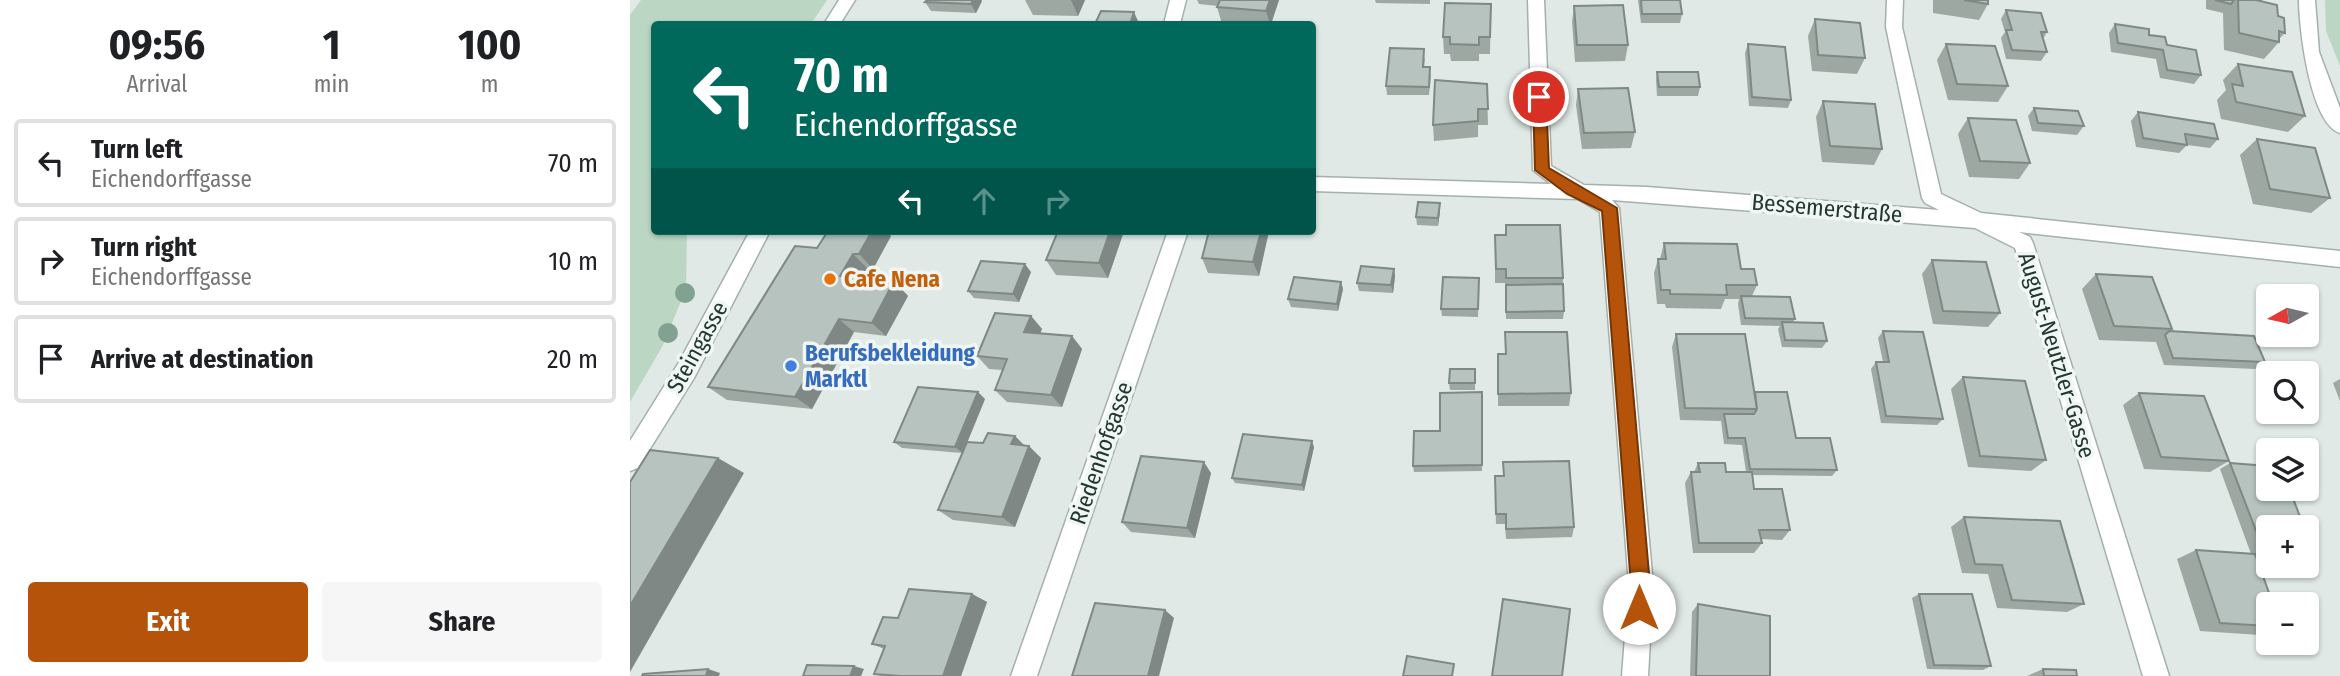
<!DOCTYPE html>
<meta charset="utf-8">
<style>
:root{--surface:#fff;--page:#f6f6f6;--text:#202124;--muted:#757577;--line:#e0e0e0;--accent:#b45309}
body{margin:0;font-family:"Fira Sans Condensed",sans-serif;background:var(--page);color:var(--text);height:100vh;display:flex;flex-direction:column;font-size:26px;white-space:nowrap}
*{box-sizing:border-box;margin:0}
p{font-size:23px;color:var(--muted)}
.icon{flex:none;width:38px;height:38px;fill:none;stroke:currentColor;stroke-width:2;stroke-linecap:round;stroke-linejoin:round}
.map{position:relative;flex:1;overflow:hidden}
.side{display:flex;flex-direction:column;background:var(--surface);width:630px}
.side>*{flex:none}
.hud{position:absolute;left:21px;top:21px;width:665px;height:214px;border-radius:7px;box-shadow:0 2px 5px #0004;background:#00695c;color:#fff;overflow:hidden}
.needle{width:46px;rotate:262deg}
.fabs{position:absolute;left:1626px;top:284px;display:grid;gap:14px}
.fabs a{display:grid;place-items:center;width:63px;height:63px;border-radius:7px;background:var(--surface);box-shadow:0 2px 5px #0004;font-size:35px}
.pin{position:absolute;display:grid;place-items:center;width:60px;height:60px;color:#fff;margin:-30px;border:4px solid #fff;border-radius:50%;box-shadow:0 2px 7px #0007}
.me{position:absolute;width:77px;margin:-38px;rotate:0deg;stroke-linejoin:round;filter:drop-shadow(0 0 5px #0008)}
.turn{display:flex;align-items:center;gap:24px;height:147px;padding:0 28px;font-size:32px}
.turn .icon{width:91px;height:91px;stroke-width:2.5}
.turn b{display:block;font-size:49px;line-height:60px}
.lanes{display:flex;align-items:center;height:66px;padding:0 28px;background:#0003;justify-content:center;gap:35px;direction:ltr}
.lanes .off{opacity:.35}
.eta{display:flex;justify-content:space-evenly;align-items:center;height:119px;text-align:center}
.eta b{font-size:42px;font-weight:700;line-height:49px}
.primary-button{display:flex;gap:14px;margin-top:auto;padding:14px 28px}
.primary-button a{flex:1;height:80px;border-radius:7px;background:var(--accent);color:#fff;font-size:28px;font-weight:700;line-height:80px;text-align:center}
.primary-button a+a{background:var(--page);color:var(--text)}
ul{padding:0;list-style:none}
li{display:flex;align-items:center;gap:21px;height:88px;margin:0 14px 10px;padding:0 14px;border:4px solid var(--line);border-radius:7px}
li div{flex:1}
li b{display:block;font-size:26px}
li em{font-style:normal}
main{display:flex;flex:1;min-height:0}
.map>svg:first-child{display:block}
.green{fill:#bbd7c4}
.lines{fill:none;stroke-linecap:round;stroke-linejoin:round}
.minor-casing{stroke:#a4b0ac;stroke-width:3}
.minor{fill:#fff;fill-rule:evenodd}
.tree{fill:#81a290}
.wall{fill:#9da8a3}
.shaded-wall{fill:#7f8885}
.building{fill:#b6c3be;stroke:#7f8885;stroke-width:2}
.route{fill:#b45309;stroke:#753606;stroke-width:2}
.food-dot{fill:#e8710a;stroke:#f0f6f3;stroke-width:2.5}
.shop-dot{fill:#3f7fe0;stroke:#f0f6f3;stroke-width:2.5}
.labels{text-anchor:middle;stroke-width:7;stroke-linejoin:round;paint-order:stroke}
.street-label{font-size:23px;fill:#233732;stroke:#f0f6f3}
.food-label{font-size:23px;font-weight:bold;fill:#c56008;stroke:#f0f6f3;text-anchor:start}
.shop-label{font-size:23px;font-weight:bold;fill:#366cbe;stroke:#f0f6f3;text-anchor:start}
</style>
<main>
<section class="side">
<div class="eta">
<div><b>09:56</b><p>Arrival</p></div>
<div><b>1</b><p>min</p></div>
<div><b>100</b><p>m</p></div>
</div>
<ul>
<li><svg class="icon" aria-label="left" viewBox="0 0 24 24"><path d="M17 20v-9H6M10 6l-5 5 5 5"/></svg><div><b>Turn left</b><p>Eichendorffgasse</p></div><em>70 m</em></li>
<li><svg class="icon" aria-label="right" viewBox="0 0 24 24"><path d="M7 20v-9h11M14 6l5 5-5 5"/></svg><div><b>Turn right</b><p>Eichendorffgasse</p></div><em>10 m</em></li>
<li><svg class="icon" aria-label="arrive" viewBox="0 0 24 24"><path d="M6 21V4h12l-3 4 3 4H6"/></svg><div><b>Arrive at destination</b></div><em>20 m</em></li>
</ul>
<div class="primary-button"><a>Exit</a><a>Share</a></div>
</section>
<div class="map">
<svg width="1710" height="676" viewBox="0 0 1710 676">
<rect width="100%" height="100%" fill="#e0e9e5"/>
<g class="green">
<path d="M11,0H197L181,24H24V231H57L56,289L32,347L0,402V15Z"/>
<path d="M1695,0H1710V66L1696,31Z"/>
</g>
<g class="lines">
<g class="minor-casing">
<g id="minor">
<path d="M209,0H225L210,24H194Z"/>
<path d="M540,0H556L550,24H534Z"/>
<path d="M898,0H914L921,166L954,185L1017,187L1309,210L1295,203L1292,198L1256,27L1257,0H1273L1272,27L1311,194L1351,213L1710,251V267L1389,232L1400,237L1403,243L1539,676H1513L1385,248L1345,228L982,200L989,208L1023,585L1018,676H992L999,585L970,212L948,199L682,191V177L921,184L903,170Z"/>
<path d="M1669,0H1685L1689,52L1710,108V133C1680,124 1669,27 1669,0Z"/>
<path d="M120,231H140L64,378L8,468L0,471V441L48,364Z"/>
<path d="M538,231H558L407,676H381Z"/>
</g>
</g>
<use href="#minor" class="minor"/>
</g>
<g class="tree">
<circle cx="55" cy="293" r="10"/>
<circle cx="38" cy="333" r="10"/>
</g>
<g class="wall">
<path d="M297,0H351L352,1L346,13L301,11L295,2Z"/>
<path d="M395,0H455L448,16L403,15Z"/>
<path d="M567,0H649L641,24H592L587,7L588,6L569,4Z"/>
<path d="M745,0H800V4L746,3Z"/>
<path d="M1008,0H1050L1052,14L1050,23H1011Z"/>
<path d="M1303,0H1358V4L1349,20L1303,13Z"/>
<path d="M1576,0H1632V1L1648,16L1655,33L1649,39V42L1634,59L1594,50L1593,13L1576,9Z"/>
<path d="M861,4L860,54H849V61H821L820,54H814L813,37Z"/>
<path d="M944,6L998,45L995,61L945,62L942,22Z"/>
<path d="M1376,10L1417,32L1413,39L1417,52L1411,61L1376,59L1371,38L1375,32L1371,19Z"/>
<path d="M1185,19L1235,58L1227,74L1182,71L1178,36Z"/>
<path d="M1485,24L1519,35L1571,75L1564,84L1530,78L1526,59L1481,52L1479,33Z"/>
<path d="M1118,44L1161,100L1158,108L1119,106L1115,53Z"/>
<path d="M1316,44L1378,86L1368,102L1318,100L1307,60Z"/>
<path d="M795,58L794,67L801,75L799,95H757L756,86Z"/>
<path d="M1608,64L1675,116L1658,132L1591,119L1587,100L1596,90L1593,80Z"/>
<path d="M1027,72L1070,87L1068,96H1027L1026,80Z"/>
<path d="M857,84L858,125H848V137L804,141L803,125Z"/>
<path d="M948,89L1005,132L1001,148L952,149L946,105Z"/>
<path d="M1193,101L1252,149L1244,165L1192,162L1186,117Z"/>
<path d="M1404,108L1454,126L1447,135L1402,131L1398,116Z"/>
<path d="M1508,112L1588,139L1580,148L1557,145L1549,153L1506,147L1501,121Z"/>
<path d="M1338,118L1400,163L1389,179L1339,177L1328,134Z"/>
<path d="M1627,139L1700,198L1681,213L1623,204L1610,155Z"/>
<path d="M810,211L808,226L787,225L786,217Z"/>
<path d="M876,225L933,278V285L934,311L933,319H876L875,283H865V235H876Z"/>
<path d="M494,231L478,278L426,275L416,260Z"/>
<path d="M639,231L629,276L578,273L572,258Z"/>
<path d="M261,236L243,269L237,268L232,278L264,281L278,296L256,336L224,332L182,409L97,400L78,387L187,248Z"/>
<path d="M1034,243L1111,269L1127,285L1122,296L1165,319L1163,322L1197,341L1192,348L1152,347L1148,329L1150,326L1111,325L1108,304L1109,299H1095L1091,309L1036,308L1035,304H1027L1024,273L1028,259H1030Z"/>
<path d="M1302,260L1370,313L1358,327L1303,324L1292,274Z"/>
<path d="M764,269L765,276L763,293L729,291L727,283Z"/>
<path d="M401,272L389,302L344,298L338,291Z"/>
<path d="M1466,274L1542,329L1539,331L1635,362L1625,369L1534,365L1526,342L1469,340L1452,289Z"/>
<path d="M849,278L848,317L812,316L811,309Z"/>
<path d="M711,282L713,289L708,311L661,307L658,299Z"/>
<path d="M401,316L412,329L410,333L442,336L452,349L432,407L377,402L365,390L372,370L359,369L347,356Z"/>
<path d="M1253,331L1313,419L1307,425L1251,423L1241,369L1246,362H1253L1248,338Z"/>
<path d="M1046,334L1125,392L1166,438L1207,470L1202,476L1122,475L1124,489L1160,530L1152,540L1131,539L1132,543L1124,553H1063L1055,483L1061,472H1064L1068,463L1096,472H1116L1112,445L1094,444L1091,421L1050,420L1042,347Z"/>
<path d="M868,367L941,393L939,406H868Z"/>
<path d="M845,369V390H820L819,383Z"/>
<path d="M1333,377L1416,460L1401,471L1338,467L1321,389Z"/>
<path d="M1710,379V401L1703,383Z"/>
<path d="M852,392V471L784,472L783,466L810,431Z"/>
<path d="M1509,393L1599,461L1580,472L1514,469L1493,405Z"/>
<path d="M355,399L337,442L395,446L411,458L385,527L323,520L308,510L332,453L272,448L264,442Z"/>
<path d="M684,447L674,491L605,483L602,478Z"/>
<path d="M873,462L944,527L942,537L876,539L875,524H866L865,487V476H873Z"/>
<path d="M1600,463L1638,527V555L1625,554L1638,604V632L1630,635L1570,631L1547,559L1566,550L1621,554L1590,469Z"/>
<path d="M581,473L565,538L501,532L492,522Z"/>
<path d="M1334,517L1454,604L1437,612L1367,608L1358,574L1332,573L1321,527Z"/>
<path d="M342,594L357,602L331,676H250L244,674L254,649L242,644L268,618Z"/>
<path d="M1289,594L1361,666L1353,670L1297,669L1282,598Z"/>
<path d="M1068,604L1140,676H1060L1062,612Z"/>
<path d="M1413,669L1447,676H1397Z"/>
</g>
<g class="shaded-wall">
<path d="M343,0H351L352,1L346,13L341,4Z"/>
<path d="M441,0H455L448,16Z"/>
<path d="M640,0H649L641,24H640L636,11Z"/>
<path d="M504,12L508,21L507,24H500Z"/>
<path d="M810,203V211L808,226V218Z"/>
<path d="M242,231H257L261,236L243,269L229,254Z"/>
<path d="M480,231H494L478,278L469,263Z"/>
<path d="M631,231H639L629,276L623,262Z"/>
<path d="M223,254L237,268L225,290L210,276Z"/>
<path d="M395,264L401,272L389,302L383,294Z"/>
<path d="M764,269L765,276L763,293L761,285Z"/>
<path d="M264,281L278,296L256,336L242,323Z"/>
<path d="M711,282L713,289L708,311L707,304Z"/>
<path d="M401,316L412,329L405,346L394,332Z"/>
<path d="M209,319L224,332L182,409L165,397Z"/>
<path d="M442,336L452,349L432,407L421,395Z"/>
<path d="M348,392L355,399L333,453L325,447Z"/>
<path d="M385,436L396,447L381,444Z"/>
<path d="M682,441L684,447L674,491L672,485Z"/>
<path d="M399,446L411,458L385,527L372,517Z"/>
<path d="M88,458L114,473L0,672V606Z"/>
<path d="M574,462L581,473L565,538L557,528Z"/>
<path d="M342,594L357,602L331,676H313Z"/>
<path d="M535,610L544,618L529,676H518Z"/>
<path d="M224,666L234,669L231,676H220Z"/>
<path d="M78,669L90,673L89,676H76Z"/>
</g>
<g class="building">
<path d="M297,0H343L341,4L295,2Z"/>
<path d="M590,0H640L636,11L587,7Z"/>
<path d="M1011,0H1050L1052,14H1012Z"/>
<path d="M1334,0H1358V4Z"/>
<path d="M1585,0H1604L1601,4Z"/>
<path d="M1608,0H1626L1647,5L1648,16L1654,18L1655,33L1649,31V42L1609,33Z"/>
<path d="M815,3L861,4L860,37H849V45L820,44V37H813Z"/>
<path d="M993,5L998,45H947L944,6Z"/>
<path d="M1376,10L1411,13L1417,32H1411L1417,52L1382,50L1376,30H1382Z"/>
<path d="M471,11L504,12L500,24H465Z"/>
<path d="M1185,19L1230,23L1235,58L1188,55Z"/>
<path d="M1485,24L1519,29V35L1535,37L1537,45L1566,50L1571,75L1537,70L1533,50L1488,43Z"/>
<path d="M1118,44L1155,47L1161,100L1122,97Z"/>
<path d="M1316,44L1365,46L1378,86L1327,84Z"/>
<path d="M760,48L794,49L793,67H800L799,87L756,86Z"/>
<path d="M1608,64L1662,72L1675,116L1606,102L1602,84L1613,86Z"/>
<path d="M1027,72H1068L1070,87H1029Z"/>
<path d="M805,80L857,84L858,109H848V121L803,125Z"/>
<path d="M998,88L1005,132L954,133L948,89Z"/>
<path d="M1193,101L1245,104L1252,149L1200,146Z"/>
<path d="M1404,108L1448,111L1454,126L1408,123Z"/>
<path d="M1508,112L1584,124L1588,139L1555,134L1557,145L1513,138Z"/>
<path d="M1338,118L1386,120L1400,163L1350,161Z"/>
<path d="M1627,139L1685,148L1700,198L1640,189Z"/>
<path d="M788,202L810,203L808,218L786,217Z"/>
<path d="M876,225H930L933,278H876V269H866L865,235H876Z"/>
<path d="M198,231H242L229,254H223L210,276L264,281L242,323L209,319L165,397L78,387L165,246L187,248Z"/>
<path d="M428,231H480L469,263L416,260Z"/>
<path d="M579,231H631L623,262L572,258Z"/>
<path d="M1034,243L1107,244L1111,269H1124L1127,285H1096L1097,295L1040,294V290H1031L1028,259H1036Z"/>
<path d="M1302,260L1356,262L1370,313L1313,311Z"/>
<path d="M351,261L395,264L383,294L338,291Z"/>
<path d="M731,266L764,269L761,285L727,283Z"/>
<path d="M1466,274L1522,277L1542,329L1484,326Z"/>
<path d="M664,277L711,282L707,304L658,299Z"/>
<path d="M813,277L849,278L848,309H811Z"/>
<path d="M933,284L934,311L876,312V285Z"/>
<path d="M1111,296L1160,297L1165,319L1115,318Z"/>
<path d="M365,313L401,316L394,332L442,336L421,395L365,390L377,359L347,356Z"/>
<path d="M1152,322L1193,323L1197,341L1155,340Z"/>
<path d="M1253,331L1293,332L1313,419L1256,416L1246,362H1259Z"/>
<path d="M1539,331L1624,336L1635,362L1543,358L1535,335Z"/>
<path d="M875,332H937L941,393L868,394V354H876Z"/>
<path d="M1046,334H1115L1127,409L1055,408Z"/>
<path d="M820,369H845V383H819Z"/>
<path d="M1333,377L1395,381L1416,460L1350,456Z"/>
<path d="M288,387L348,392L325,447L264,442Z"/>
<path d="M852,392V465L783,466L784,431H810V393Z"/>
<path d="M1125,392H1157L1166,438H1200L1207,470L1120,469L1115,438H1098L1094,414H1124L1127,409Z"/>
<path d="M1509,393L1574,396L1599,461L1531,457Z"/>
<path d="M358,433L385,436L381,444L399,446L372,517L308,510L337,442L353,443Z"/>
<path d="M613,434L682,441L672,485L602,478Z"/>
<path d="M20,450L88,458L0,606V482Z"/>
<path d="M511,456L574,462L557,528L492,522Z"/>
<path d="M939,461L944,527L876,529V514H866L865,476H874L873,462Z"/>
<path d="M1068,463H1095L1096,472H1122L1124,489H1152L1160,530H1129L1132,543H1069L1061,472H1070Z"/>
<path d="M1600,463L1638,466V488H1659L1674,527H1638V549H1633Z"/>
<path d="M1334,517L1430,521L1454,604L1382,600L1372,565L1345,564Z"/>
<path d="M1676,532L1684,552L1676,551Z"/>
<path d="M1566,550L1625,554L1643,604H1638V626L1590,623Z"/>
<path d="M279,589L342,594L313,676H270L244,674L255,646L242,644L253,617L268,618Z"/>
<path d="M1289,594H1342L1361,666L1304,665Z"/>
<path d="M873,599L940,609L932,676H862Z"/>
<path d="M465,603L535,610L518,676H442Z"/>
<path d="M1068,604L1140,616V676H1066Z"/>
<path d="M777,656L824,664L822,676H773Z"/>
<path d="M177,665L224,666L220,676H173Z"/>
<path d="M78,669L76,676H12L13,674Z"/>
<path d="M1413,669L1446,670L1447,676H1414Z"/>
</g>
<path class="route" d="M909,92L916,97L919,168L987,208L1020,585L1016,614L1009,617L1003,614L1001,585L972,211L937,194L905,170L903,97Z"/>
<circle class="food-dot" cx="200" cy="279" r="7"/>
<circle class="shop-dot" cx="161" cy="366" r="7"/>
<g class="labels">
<g class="street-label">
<text transform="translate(1197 208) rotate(5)" y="8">Bessemerstraße</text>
<text transform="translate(67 347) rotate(-61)" y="8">Steingasse</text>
<text transform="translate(1427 355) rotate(73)" y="8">August-Neutzler-Gasse</text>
<text transform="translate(471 453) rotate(-71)" y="8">Riedenhofgasse</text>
</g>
<g class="food-label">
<text x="214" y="287">Cafe Nena</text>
</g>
<g class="shop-label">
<text x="175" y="361">Berufsbekleidung<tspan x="175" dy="26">Marktl</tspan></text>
</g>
</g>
</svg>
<div class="fabs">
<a><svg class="needle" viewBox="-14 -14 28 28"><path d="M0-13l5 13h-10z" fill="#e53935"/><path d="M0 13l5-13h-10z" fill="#757577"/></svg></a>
<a><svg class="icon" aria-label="search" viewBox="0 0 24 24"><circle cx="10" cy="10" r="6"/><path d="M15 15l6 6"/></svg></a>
<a><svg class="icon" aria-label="layers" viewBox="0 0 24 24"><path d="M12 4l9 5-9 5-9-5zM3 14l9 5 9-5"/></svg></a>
<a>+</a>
<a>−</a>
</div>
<div class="pin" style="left:909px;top:97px;background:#d93025"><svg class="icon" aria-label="arrive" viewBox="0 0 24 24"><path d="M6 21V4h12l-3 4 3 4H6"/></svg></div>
<svg class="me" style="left:1009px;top:608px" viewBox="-20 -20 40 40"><circle r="19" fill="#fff"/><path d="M0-13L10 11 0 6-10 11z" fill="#b45309"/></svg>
<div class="hud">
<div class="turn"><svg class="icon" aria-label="left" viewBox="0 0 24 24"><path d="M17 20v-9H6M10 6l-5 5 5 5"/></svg><div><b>70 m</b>Eichendorffgasse</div></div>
<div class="lanes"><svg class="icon" aria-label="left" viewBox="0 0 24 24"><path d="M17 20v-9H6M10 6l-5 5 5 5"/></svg><svg class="icon off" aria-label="ahead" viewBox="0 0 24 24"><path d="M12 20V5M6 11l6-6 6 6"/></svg><svg class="icon off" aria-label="right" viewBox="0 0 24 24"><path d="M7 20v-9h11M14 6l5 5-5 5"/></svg></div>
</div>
</div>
</main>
